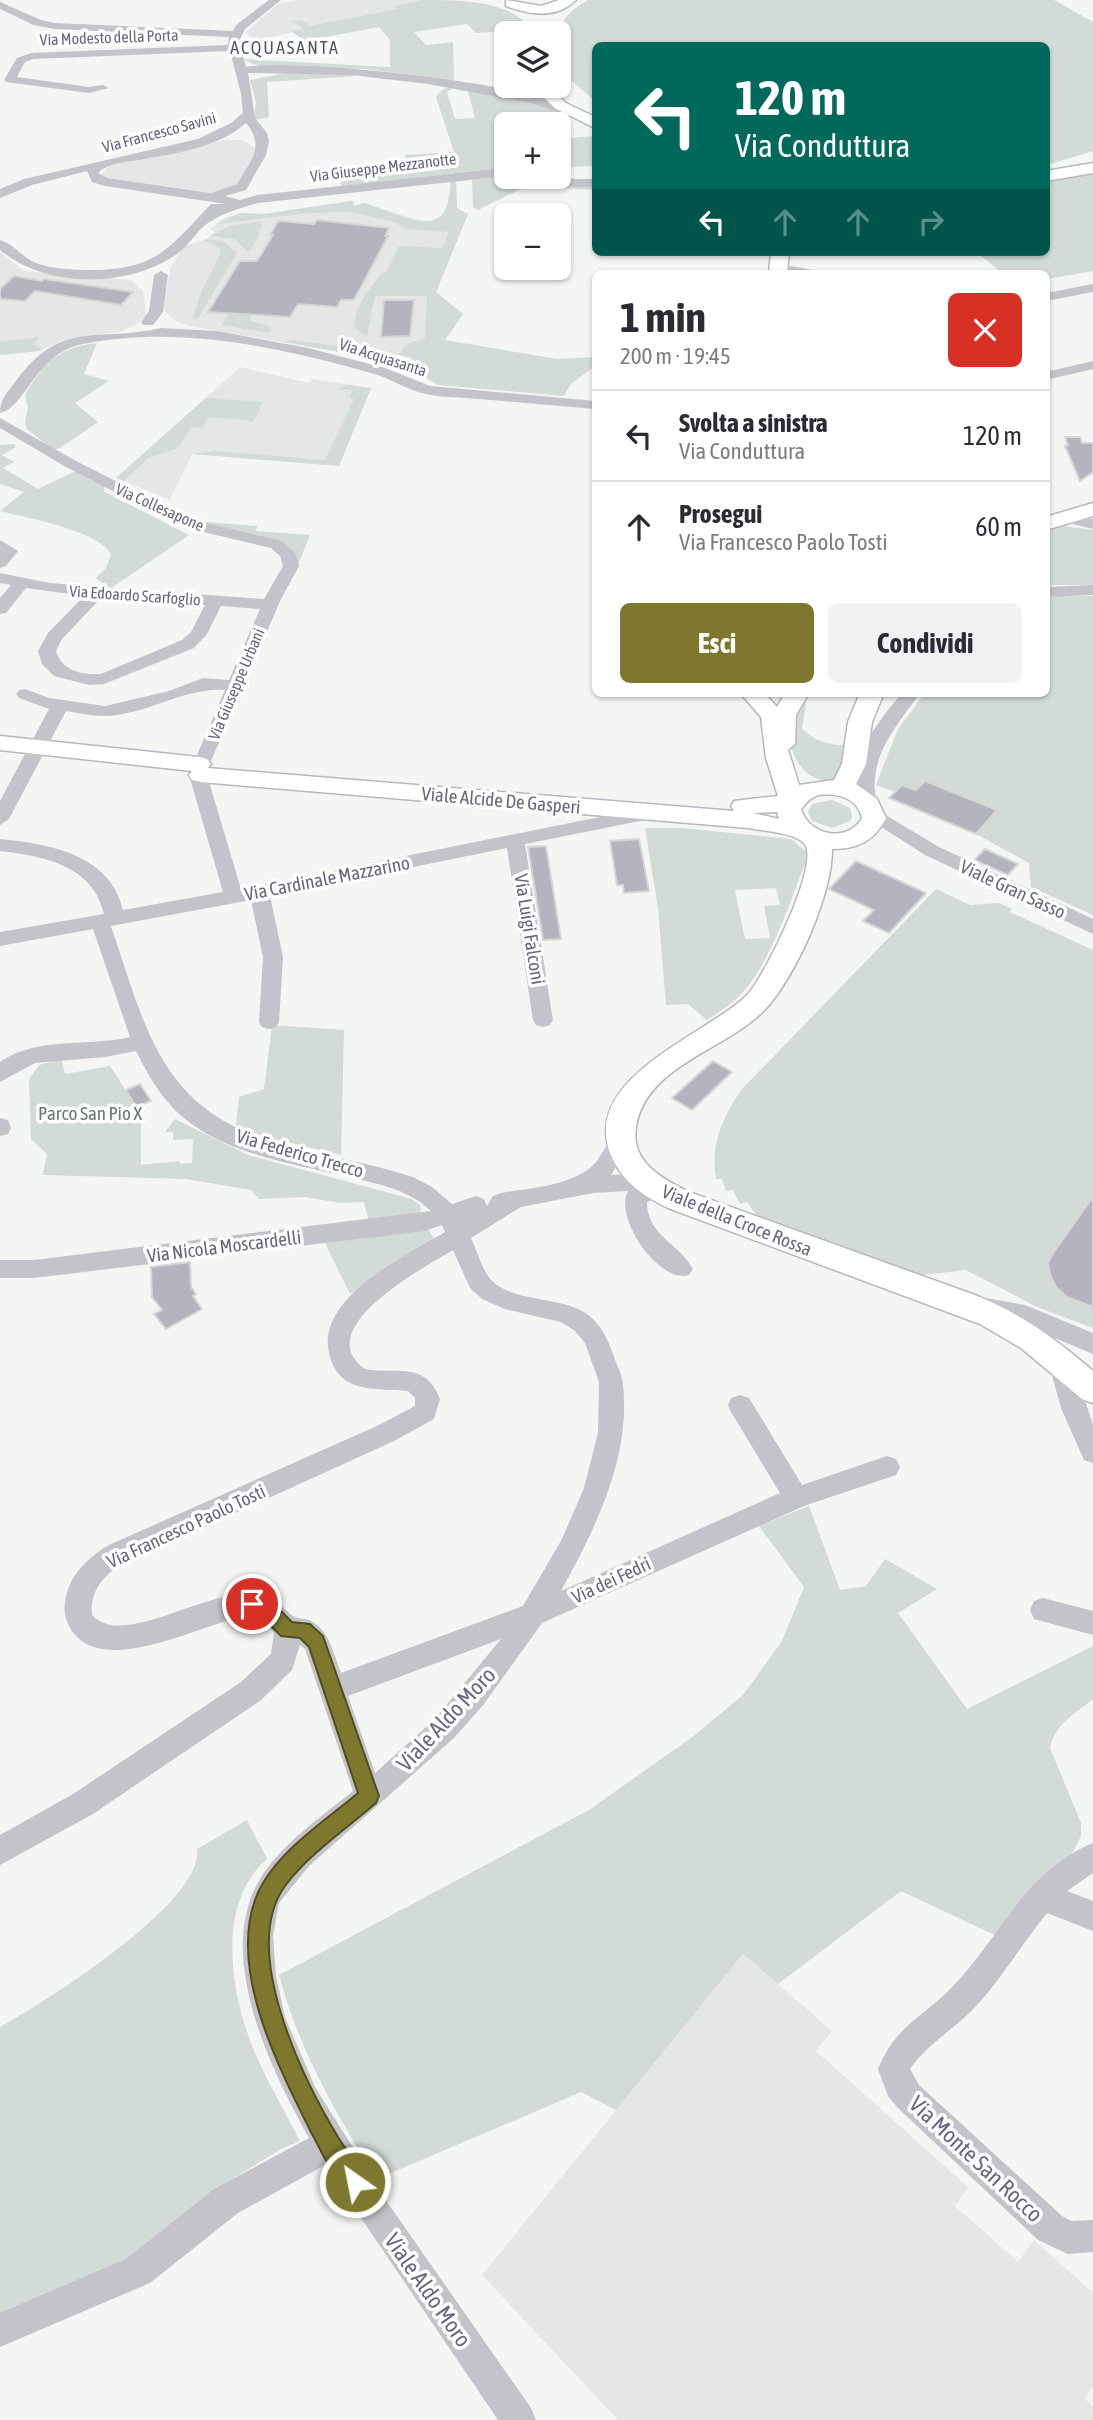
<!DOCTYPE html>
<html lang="it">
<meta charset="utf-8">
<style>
:root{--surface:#fff;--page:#f2f2f3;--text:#2b2b33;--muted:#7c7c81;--line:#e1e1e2;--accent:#7d782e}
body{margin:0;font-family:"Asap Condensed",sans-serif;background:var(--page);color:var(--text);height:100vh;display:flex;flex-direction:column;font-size:26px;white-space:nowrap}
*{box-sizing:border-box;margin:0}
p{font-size:23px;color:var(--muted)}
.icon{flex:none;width:38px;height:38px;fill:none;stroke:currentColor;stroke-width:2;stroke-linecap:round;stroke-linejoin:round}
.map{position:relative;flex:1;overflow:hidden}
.panel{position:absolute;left:592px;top:270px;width:458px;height:427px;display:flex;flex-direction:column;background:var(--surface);border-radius:10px;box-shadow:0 2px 5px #0004}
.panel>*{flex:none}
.top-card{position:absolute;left:592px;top:42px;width:458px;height:214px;border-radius:10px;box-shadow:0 2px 5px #0004;background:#00695c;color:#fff;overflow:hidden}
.tools{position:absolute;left:494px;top:21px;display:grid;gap:14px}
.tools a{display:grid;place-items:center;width:77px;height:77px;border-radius:10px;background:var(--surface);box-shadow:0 2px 5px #0004;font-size:35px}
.pin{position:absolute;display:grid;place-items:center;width:60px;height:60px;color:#fff;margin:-30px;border:4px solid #fff;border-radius:50%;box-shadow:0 2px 7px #0007}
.me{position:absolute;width:77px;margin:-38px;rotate:327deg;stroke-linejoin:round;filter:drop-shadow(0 0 5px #0008)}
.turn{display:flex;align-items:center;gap:24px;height:147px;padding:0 28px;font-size:32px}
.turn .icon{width:91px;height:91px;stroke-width:2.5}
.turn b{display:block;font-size:49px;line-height:60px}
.lanes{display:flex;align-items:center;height:66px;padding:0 28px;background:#0003;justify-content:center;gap:35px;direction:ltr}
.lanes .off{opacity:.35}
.round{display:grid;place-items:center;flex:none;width:74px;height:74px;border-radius:10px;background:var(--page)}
.summary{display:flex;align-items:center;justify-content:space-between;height:119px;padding:0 28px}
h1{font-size:42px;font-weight:700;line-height:52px}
.cta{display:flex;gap:14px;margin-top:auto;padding:14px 28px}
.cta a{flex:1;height:80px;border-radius:10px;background:var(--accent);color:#fff;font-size:28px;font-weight:700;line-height:80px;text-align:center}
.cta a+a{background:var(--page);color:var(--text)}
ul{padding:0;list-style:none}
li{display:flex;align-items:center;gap:21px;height:91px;padding:0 28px;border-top:2px solid var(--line)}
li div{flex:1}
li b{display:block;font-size:26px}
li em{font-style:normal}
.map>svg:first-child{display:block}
.built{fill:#e5e7e6}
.green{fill:#d2dbd5;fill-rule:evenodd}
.building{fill:#b4b3be;stroke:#d6d7d5;stroke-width:2}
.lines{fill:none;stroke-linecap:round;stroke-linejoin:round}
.major-casing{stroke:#b8b6be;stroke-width:3}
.minor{fill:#c4c3ca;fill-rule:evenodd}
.major{fill:#fff;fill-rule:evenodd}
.route{fill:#7d782e;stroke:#514e1e;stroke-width:2}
.labels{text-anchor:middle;stroke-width:7;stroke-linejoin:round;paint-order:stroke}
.far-street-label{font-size:16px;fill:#6a6583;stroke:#fff}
.far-neighbourhood-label{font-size:18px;letter-spacing:2px;fill:#565369;stroke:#fff}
.street-label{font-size:19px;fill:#6a6583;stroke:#fff}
.park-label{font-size:19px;fill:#647b6f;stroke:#fff}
.near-street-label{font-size:23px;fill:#6a6583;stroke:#fff}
</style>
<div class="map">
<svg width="1093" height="2420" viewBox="0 0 1093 2420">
<rect width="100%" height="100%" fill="#f3f6f2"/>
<g class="built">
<path d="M298,0H429L431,1L256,40L245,33L278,4Z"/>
<path d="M223,140H243L256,149L238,185L216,193L100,177L109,166Z"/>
<path d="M451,180L456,181L457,208L468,214L436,292L463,314L413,358L399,355L379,359L190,326L175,321L165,311L164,306L171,266L185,246L207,239L215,232L210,229L224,218L242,213L264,214L352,201L355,206L364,203L407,217L432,222L440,218L447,207Z"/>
<path d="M0,252L24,271L131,280L143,291L146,315L137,324L122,331L64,340L39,351L0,355Z"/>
<path d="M240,367L309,383L312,379L371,388L339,466L192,454L170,500L116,478Z"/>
<path d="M743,1954L832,2031L816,2051L968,2187L955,2206L1018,2262L1034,2240L1093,2293V2386L1085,2399L1093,2407V2420H618L482,2275Z"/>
</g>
<g class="green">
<path d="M422,0C458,0 519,0 531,33H513L512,31L476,33L467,24L414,32L426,45L453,42L454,80L365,69L262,67L241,59L390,67V40L379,27L305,41L292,32L255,40L303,29L293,21L301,20L310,26L397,9L394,6Z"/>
<path d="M588,0H1054L1093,22V151L1047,165L1046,46H595V101L558,69C558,33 554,20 588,0Z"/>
<path d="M286,73L349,74L357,76L267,82L269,117L254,120L256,102L250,80Z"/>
<path d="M456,86L447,92L455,119L475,118L468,91L501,95L560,110L550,114L560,119L556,124H506V170L342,189L337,167L407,162L405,155L454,152L436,97L443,89Z"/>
<path d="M595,136V166L565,167L562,156H558V139Z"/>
<path d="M506,173V177H547L563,182L595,185V190L527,186L478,210L473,207L472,178Z"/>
<path d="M1093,174V271L1047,279L1046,273H1002L976,252H1046L1047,182Z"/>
<path d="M451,180L456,181L457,208L468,214L436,292L463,314L445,340L557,359L595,357V366L571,384L564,396L438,385L408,368L412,358L399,355L405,345L425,338L427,296H375L367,337L356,329C349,312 372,287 381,273L386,272L399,246L442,248L449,232L407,229L391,221L351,212L310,213L216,224L240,213L264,214L352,201L355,206L364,203C385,208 434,238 446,208C450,200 450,189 451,180Z"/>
<path d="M263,221L256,242L248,252L235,239L211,236L230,226Z"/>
<path d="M207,239L225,242L237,253L197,320L192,319L203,288L221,253L219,247L204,241Z"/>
<path d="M266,268L279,269L249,321L267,325L271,329L269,333L222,325L228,314L237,315Z"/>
<path d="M39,337L34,345L43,348L39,351L0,355V342Z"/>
<path d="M291,340L371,350L388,358L379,359L284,342Z"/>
<path d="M97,343L84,374L109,381L75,403L98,422L60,448L53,450L27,429L25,423L28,408L25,395C44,362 58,348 97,343Z"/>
<path d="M349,385L371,388L339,466L192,454L215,451L325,460L354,399L349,398L352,390L338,389Z"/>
<path d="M206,398L263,402L254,421L208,417L202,428L191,427L178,448L149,458L123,481L116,478Z"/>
<path d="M14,444L16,447L2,455L14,462L3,468L38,489L76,471L105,486L103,491L189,535L110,589L96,578L106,568L111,555C103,532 25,517 0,511L24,492L0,484V445Z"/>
<path d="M196,521L257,526L256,531L310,535L297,567L294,554Z"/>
<path d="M1064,526L1093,530V585H1047V529Z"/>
<path d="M1058,596H1093V915L1031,887L1029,863L976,834L997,810L925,781L916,790L902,785L895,792L876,785L898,729L925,693H1046L1047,598Z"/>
<path d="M803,699L806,704L802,728C815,743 833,746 852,745L832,781C802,782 786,751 791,725C793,716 799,707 803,699Z"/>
<path d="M832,800L850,808L852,817L850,821L832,828L812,821L808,812L812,804Z"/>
<path d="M645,828H682L791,839L809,854C791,897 773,959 742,993C732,1004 719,1012 707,1020L688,1004L666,1005L658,908ZM776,888L780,905L764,906L770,938L745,939L735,890Z"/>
<path d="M936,889L970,905L999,903L1012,909L1010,912L1093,950V1328L1037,1307L966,1270L915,1276L757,1216L747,1202L740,1204L733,1190L726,1191L722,1179H716C710,1145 723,1116 742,1089Z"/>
<path d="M272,1025L344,1030L341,1155L266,1137L236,1126L239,1097L264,1089Z"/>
<path d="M61,1059L65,1074L110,1066L141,1114V1165L179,1161L180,1164L192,1163L193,1139L173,1140V1132H165L175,1119L248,1155L412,1199L420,1205L422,1216L369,1222L364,1202L341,1203L305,1197L259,1199L251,1190L186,1179L43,1175L47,1154L31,1139L29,1079L39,1065Z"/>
<path d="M428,1229L437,1244L350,1294L325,1243Z"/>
<path d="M809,1506L840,1590L866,1586L885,1559L937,1589L898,1613L967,1709L1093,1646V1699C1076,1713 1054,1725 1050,1748L1081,1823V1836L1073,1852L997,1936L901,1891L778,1984L743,1954L616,2110L581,2092L377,2179C336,2114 299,2050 279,1975L589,1810L695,1735L743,1695L782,1641L804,1587L759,1526Z"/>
<path d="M247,1820L267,1859C219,1900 229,1981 248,2035C261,2072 282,2106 300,2141L281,2149L221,2186L140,2254L0,2318V2027C43,2003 205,1902 197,1849Z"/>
</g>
<g class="building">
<path d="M317,220L389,228L385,236H388L354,300H341L337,307L298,304L290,317L208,312L240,261H257L273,235H270L278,221L314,224Z"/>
<path d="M14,276L42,281L44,279L133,292L121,305L35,291L25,301L0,299V289Z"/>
<path d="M384,300H414L410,336L381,337Z"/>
<path d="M1065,437H1080L1082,443H1093V472L1080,481L1065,446L1068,445Z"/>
<path d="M925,781L997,810L976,834L889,798L902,785L916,790Z"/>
<path d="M639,839L649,891L624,893L623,885H617L610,841Z"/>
<path d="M546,846L561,939L543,940L528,847Z"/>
<path d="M985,849L1018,864L1008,875L974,860Z"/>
<path d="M856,861L926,893L889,933L863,921L874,910L829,889Z"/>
<path d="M713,1061L732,1072L692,1110L672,1098Z"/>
<path d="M140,1084L151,1101L136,1107L126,1090Z"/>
<path d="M1093,1197V1307L1067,1297L1056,1287L1050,1275L1048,1263L1053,1253Z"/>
<path d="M190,1262L191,1287L196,1294L193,1296L202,1309L166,1329L154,1314L162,1310L152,1297L151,1267Z"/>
</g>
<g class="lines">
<g class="major-casing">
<g id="major">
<path d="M506,0L541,6L559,0H576C557,19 529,15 506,6Z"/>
<path d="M532,86H548L566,103L595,117V128L556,109Z"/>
<path d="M1093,163V173L1046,181V171Z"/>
<path d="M771,252H789L787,273H769Z"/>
<path d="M1093,503V516L1046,530V517Z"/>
<path d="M740,693H764L777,707L785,693H809L796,715L795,744L788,750L799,785L834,780L842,764L848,722L860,693H884L872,722L866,764L856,784L877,799L886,818C874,841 858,849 832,849C832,895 798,970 769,1005C731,1050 647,1062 636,1127C630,1162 663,1179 689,1192L975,1295C1020,1313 1056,1339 1093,1371V1403L1082,1399L1021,1348L980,1324L668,1208C641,1195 619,1179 609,1150C585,1075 709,1034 748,994C764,977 822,862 804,843C793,832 763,831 748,828L201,782L192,780L189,775L192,771L0,750V736L199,757L207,759L211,764L208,768L734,811L731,806L734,801L778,796L766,758L761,717ZM818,795C837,793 857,797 862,818C847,844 809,835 801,809L809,800ZM777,812L779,819L753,813Z"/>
</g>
</g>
<g class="minor">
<path d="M269,0H281L245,29L239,41L246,67C295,58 544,83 578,113L572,117L531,103L428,84L351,75L248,73L255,118L267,133L269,142L266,155L246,190L225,196L240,200L257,195L506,168V176L258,203C241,208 223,213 208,223C196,231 189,246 177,254C129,288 47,289 0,250V240C14,244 23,258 36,263C53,269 72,270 90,270C156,270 168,249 211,204H226L105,186L92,182L87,171L32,185L0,198V189L24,179L198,139L231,123L243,113L241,94L230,51L33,59L25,62L17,77L89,87L103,85L109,88L89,93L6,82L4,80L17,58L31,53L228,45L229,37L55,29L34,25L0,9V2L41,20L55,23L233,31L236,25ZM246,123C266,147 250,161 237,184L211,193L107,178L98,173C109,162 130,162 144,159C178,153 219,147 246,123Z"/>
<path d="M558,175L575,179H595V187H575L547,177H558Z"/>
<path d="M791,266L812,270L814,273L771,272L773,269Z"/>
<path d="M161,271L168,275L163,312L153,325H143L141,322L149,311L154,275Z"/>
<path d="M1093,284V292L1046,301V293Z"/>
<path d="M161,328L217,331L308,348L385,368L430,386L595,401V409C556,406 517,402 478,399C461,397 443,398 426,394C407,390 390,378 371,373C278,347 179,325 83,344C34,354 27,407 0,413C0,399 7,393 16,381C62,318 97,343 161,328Z"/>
<path d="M1093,361V369L1046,380V372Z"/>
<path d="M0,418L76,461L185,516L210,524L282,541L296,554L299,566L281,599L208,768L202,770L193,764L225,690C184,687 145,716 104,716C91,716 78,713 66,711L9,819L0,825V801L49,709L19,698L16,694L19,690L25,689L49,698L105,706L169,691L203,678L229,680L260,609L221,606L207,634L194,648L104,684L89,685L54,676L42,664L38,651L48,633L84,596L26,588L6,613L0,614V598L11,585L0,583V573L50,583L264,599L283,566L280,556L271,548L199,531L173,522L66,467L0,428ZM102,597L205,605L191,632L182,640L101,674C81,675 62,671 56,651L62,639Z"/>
<path d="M1066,513L1093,519V529L1060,521L1058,518Z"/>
<path d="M0,540L18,551L6,566L0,568Z"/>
<path d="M1093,585V595L1046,597V587Z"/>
<path d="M902,693H920C896,727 866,759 877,803L868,809L861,807C839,770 879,720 902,693Z"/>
<path d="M198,769L207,775L241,889L650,807L659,813L650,819L525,844L553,1020L550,1025L543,1027L536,1025L533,1020L507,848L270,896L283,957L279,1022L276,1027L269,1029L262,1027L259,1022L263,957L251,900L111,926C145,1025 159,1108 272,1141C318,1155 367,1162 413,1177L432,1187L452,1204L476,1196L484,1199L487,1206L493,1196L501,1193C530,1188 567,1186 590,1168C605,1157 607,1129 629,1136L632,1142L611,1175C630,1174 658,1170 668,1189L665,1195L647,1202C647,1236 679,1243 693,1269L689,1275C661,1285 613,1219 628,1191L593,1193L521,1207L471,1238C476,1249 480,1262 486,1273C503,1302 551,1296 578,1309C598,1318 606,1335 613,1354C616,1364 622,1374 623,1384C631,1458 595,1529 561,1591L780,1493L731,1412L728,1405L731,1398L740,1395L749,1398L802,1485L887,1456L896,1459L900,1467L896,1475L804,1506L542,1623L484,1704L454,1738L309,1866L279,1903L273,1936L276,1976L285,2017L315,2087L385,2199L531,2408L536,2420H498L325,2165L238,2213L150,2283L0,2347V2313L126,2259L214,2189L309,2138C271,2070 214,1955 260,1879C281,1844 321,1817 353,1791L305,1649L300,1645L292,1670L261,1700L93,1814L0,1865V1835L73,1794L241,1682L271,1654L274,1633C264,1620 257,1618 241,1617C199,1626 112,1672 77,1637C68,1628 63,1615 65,1603C68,1576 87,1558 109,1545L377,1426L415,1406V1398L408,1391C374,1388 338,1394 329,1353C316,1297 407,1255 445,1232L442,1225L425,1231L34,1278H0V1260H34L431,1211C409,1190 382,1185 353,1178C295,1164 224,1155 178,1113C160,1096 147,1073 136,1051L105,1057L35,1063L0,1082V1062C38,1036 87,1047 130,1037L93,929L0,946V932L104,914C93,865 43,856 0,851V839C49,844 110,854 123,910L223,892L189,775ZM453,1250L470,1288L482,1299L505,1309L561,1322L575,1331L585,1343L599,1382L598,1433L584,1488L562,1539L523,1606L341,1673C334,1655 330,1633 313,1622C307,1618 298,1619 293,1616C282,1607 276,1599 262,1595C216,1582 124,1651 92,1615C90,1593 100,1580 117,1567L394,1441L434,1419L440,1399C425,1360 397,1375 365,1369C308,1328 427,1266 453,1250ZM501,1639L434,1720L375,1773L348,1696Z"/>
<path d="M874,808L939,847L1093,919V934L925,855L867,818L865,814L867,810Z"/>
<path d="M0,1118L8,1120L11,1128L8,1134L0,1136Z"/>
<path d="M980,1297L1025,1305L1093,1333V1354L1021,1324L972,1313L968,1306L972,1299Z"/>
<path d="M1060,1351L1069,1354L1072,1361L1093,1425V1463L1084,1460L1061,1408L1048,1361L1051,1354Z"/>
<path d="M1043,1598L1093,1611V1635L1034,1619L1030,1610L1034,1601Z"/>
<path d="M1093,1843V1873L1067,1891L1093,1901V1931L1047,1913C1023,1942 1003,1977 977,2005C957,2028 927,2043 910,2069L919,2085L1062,2216L1071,2221L1093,2220V2252L1068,2254L1038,2240L897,2107L888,2096L878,2069C896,2024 926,2016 956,1983C1002,1933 1027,1870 1093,1843Z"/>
</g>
<use href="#major" class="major"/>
</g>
<path class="route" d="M252,1595L273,1603L292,1622L310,1624L323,1636L379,1796L376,1803C346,1829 309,1854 285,1886C239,1950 303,2079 338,2137C347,2152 360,2166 366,2182L363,2190L355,2194C336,2186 322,2152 312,2134C280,2070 229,1973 255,1900C271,1855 323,1823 358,1793L309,1647L300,1638L281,1636L260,1615L246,1610L243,1604L246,1598Z"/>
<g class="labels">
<g class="far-street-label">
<text transform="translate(109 37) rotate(-2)" y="6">Via Modesto della Porta</text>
<text transform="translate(159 132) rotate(-15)" y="6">Via Francesco Savini</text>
<text transform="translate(383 167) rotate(-7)" y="6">Via Giuseppe Mezzanotte</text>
<text transform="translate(383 357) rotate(18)" y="6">Via Acquasanta</text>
<text transform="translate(160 507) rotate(24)" y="6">Via Collesapone</text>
<text transform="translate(135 595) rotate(4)" y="6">Via Edoardo Scarfoglio</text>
<text transform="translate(236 684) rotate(-67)" y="6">Via Giuseppe Urbani</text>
</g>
<g class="far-neighbourhood-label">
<text x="285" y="54">ACQUASANTA</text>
</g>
<g class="street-label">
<text transform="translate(501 800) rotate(5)" y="7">Viale Alcide De Gasperi</text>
<text transform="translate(327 878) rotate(-11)" y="7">Via Cardinale Mazzarino</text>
<text transform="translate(1013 889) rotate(25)" y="7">Viale Gran Sasso</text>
<text transform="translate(530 929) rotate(81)" y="7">Via Luigi Falconi</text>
<text transform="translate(300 1153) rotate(16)" y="7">Via Federico Trecco</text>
<text transform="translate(737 1220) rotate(22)" y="7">Viale della Croce Rossa</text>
<text transform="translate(224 1246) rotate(-7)" y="7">Via Nicola Moscardelli</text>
<text transform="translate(186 1526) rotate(-25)" y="7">Via Francesco Paolo Tosti</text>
<text transform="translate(611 1580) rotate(-25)" y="7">Via dei Fedri</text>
</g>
<g class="park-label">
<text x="90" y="1120">Parco San Pio X</text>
</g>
<g class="near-street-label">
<text transform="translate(446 1719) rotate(-47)" y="8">Viale Aldo Moro</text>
<text transform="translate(976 2159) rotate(43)" y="8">Via Monte San Rocco</text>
<text transform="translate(428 2290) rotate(55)" y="8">Viale Aldo Moro</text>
</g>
</g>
</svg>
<div class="tools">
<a><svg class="icon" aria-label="layers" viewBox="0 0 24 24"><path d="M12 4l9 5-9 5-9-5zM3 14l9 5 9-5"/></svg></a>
<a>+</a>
<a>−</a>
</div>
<div class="pin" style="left:252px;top:1604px;background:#d93025"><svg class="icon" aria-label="arrive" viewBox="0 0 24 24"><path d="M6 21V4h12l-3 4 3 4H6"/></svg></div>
<svg class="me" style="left:355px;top:2182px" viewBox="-20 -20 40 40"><circle r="17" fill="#7d782e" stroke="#fff" stroke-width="3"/><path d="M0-11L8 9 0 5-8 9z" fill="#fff"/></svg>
<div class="top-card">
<div class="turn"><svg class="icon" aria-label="left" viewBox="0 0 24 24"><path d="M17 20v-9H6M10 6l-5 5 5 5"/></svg><div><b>120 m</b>Via Conduttura</div></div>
<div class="lanes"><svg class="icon" aria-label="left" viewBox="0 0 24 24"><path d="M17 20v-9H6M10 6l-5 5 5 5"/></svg><svg class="icon off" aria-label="ahead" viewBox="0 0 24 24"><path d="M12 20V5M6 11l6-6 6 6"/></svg><svg class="icon off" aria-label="ahead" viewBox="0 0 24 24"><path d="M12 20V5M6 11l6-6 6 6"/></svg><svg class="icon off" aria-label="right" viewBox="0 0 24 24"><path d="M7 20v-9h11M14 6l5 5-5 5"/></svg></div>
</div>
<section class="panel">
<div class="summary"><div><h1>1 min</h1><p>200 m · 19:45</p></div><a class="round" style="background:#d93025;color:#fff"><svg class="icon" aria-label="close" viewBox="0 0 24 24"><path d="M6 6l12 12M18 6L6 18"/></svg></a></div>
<ul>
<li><svg class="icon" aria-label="left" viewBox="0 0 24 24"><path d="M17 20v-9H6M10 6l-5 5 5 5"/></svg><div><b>Svolta a sinistra</b><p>Via Conduttura</p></div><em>120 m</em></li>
<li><svg class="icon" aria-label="ahead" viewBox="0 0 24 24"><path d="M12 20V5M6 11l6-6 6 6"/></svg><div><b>Prosegui</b><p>Via Francesco Paolo Tosti</p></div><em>60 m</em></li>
</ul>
<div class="cta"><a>Esci</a><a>Condividi</a></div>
</section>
</div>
